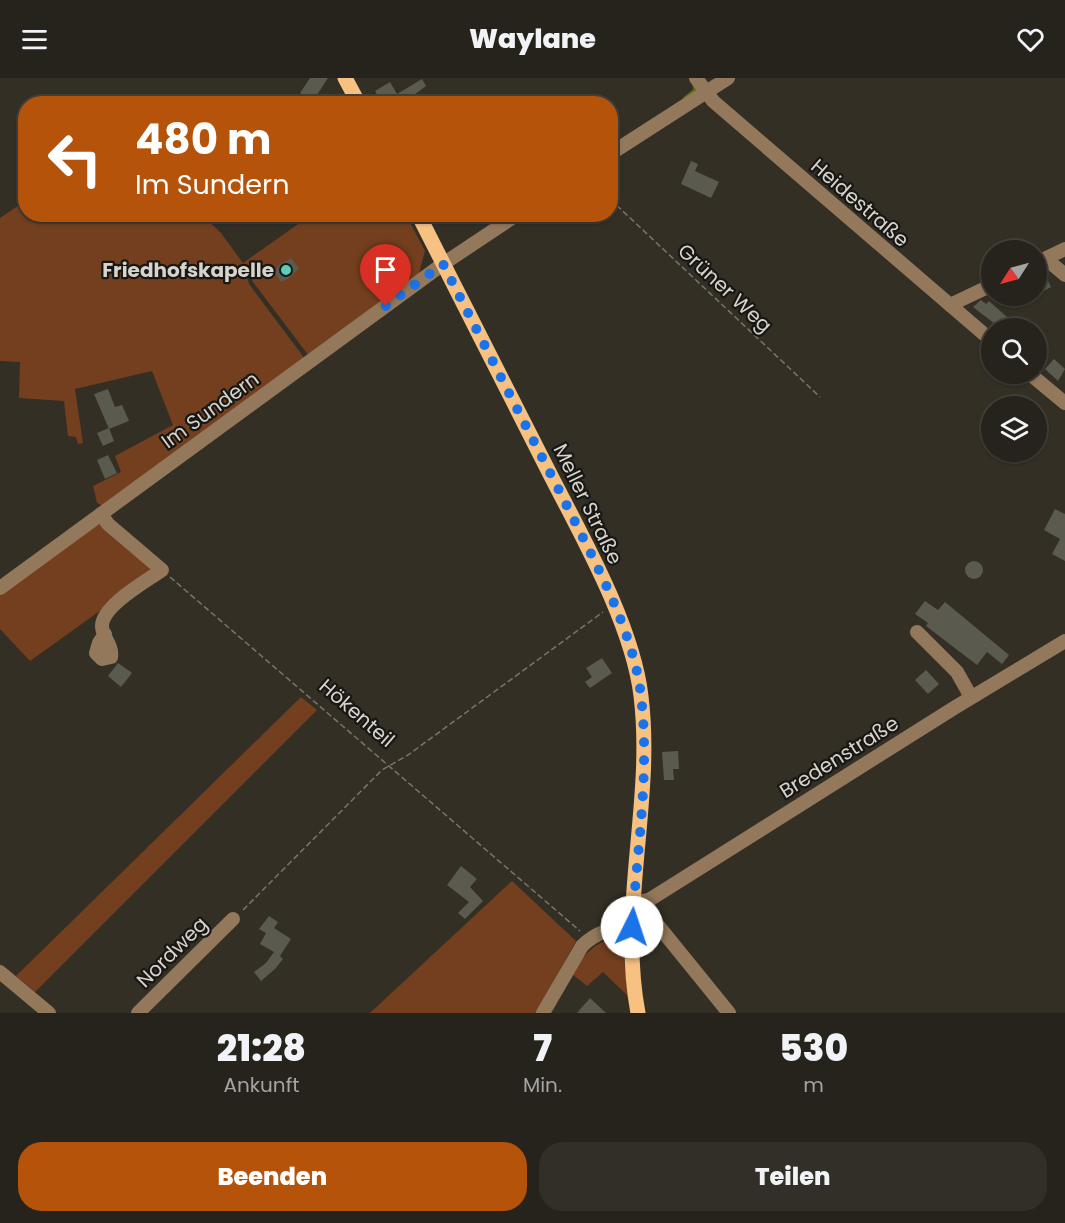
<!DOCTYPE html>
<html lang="de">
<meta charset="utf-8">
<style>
:root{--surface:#26231c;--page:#322f29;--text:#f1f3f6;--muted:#a4a4a3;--line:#42403b;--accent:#b45309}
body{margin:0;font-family:Poppins,sans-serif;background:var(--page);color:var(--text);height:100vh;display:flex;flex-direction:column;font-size:22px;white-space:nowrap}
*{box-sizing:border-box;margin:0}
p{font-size:20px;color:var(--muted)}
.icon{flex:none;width:33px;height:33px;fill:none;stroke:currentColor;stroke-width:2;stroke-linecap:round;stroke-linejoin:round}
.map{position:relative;height:935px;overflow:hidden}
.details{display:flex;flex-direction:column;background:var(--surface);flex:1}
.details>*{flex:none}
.hud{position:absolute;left:18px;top:18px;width:600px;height:126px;border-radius:24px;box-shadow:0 2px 4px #0004,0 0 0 2px var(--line);background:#b45309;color:#fff;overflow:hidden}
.needle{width:39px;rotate:234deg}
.tools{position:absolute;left:981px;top:162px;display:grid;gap:12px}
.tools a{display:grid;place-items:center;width:66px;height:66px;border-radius:50%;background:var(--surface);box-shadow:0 2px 4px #0004,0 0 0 2px var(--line);font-size:30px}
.pin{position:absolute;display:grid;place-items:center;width:51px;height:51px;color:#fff;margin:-62px -26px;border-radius:50% 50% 50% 0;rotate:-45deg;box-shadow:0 0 6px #0007}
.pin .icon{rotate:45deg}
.me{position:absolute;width:66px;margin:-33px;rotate:4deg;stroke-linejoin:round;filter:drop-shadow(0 0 4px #0008)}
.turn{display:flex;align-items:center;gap:21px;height:126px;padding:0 18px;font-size:27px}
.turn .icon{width:78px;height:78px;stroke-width:2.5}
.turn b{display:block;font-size:42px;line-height:51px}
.eta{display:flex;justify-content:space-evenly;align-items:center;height:102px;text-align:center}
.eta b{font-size:36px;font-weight:800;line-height:42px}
.cta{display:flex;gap:12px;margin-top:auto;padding:12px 18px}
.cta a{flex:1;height:69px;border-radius:24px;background:var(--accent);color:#fff;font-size:24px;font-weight:800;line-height:69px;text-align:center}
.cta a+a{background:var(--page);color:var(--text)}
header{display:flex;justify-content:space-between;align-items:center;height:78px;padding:0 18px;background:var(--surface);font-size:27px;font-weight:800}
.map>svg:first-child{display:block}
.green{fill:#743f1e}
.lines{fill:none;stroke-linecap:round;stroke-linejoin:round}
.stream{stroke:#557012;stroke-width:3}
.building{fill:#5a5a4f}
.path{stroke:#79756d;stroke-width:1.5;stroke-dasharray:6 3;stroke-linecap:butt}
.minor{stroke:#93785b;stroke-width:14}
.major{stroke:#f7c182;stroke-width:15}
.route{stroke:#1a73e8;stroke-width:10;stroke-dasharray:0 18}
.poi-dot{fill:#5bcebb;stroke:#191713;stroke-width:2}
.labels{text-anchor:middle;stroke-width:4.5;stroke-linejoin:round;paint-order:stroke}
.street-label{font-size:20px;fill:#d7d4ce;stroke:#191713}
.poi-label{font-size:20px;font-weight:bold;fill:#d7d4ce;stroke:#191713;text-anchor:end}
</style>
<header><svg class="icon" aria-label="menu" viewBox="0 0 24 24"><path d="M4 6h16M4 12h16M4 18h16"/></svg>Waylane<svg class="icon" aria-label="heart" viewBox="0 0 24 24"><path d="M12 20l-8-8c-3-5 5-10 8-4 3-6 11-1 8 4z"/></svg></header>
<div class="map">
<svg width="1065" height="935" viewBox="0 0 1065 935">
<rect width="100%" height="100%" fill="#332f25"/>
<g class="green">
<path d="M25,123L26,136L202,137L221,155L243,185L311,137H406L425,173L418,199L309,278L253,204L244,188L249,206L305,281L105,429L97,425L93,408L121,394L115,378L173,347L152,293L75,311L83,365L78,366L76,359L68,358L64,323L19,320L20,284L0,283V140Z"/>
<path d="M99,443L157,492L30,583L0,551V516Z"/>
<path d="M301,619L317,632L35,914L16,898Z"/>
<path d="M512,803L576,863L536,935H370Z"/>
<path d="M610,861L623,873L628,918L603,894L587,908L572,896C583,879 590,868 610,861Z"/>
</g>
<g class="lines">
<path class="stream" d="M685,20L695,12L694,7"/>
</g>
<g class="building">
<path d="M310,0H328L313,23L300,15Z"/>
<path d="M422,1L426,8L402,26L399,20L390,26H382L375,13L390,4L397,16Z"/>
<path d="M691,83L698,86L695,93L719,104L711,120L681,106Z"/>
<path d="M291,180L299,190L289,200L281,204L274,194L279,187Z"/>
<path d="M1044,195L1051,209L1036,217V199Z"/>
<path d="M981,222L986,226L989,223L1007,239L999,249L973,229Z"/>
<path d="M1054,281L1065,291L1058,303L1045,291Z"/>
<path d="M108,311L115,329L122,327L129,343L109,351L94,316Z"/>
<path d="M109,350L114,363L103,368L97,355Z"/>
<path d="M108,377L117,395L105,401L97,382Z"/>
<path d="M1055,431L1065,436V483L1052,476L1060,461L1044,452Z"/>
<circle cx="974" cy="492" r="9"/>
<path d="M925,523L938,532L945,524L1009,577L1002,586L987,574L977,587L926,548L928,545L915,536Z"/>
<path d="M602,580L612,595L590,610L585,604L592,599L586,590Z"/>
<path d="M118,585L132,595L121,609L108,598Z"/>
<path d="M926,592L939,606L928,616L915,602Z"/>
<path d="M678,673L679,691H673L674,702H664L662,674Z"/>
<path d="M461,788L477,801L470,809L483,823L465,841L458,835L469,824L447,807Z"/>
<path d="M269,838L278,844L274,850L291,861L280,878L283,881L275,891L261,903L254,894L266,885L274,874L260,866L266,855L259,851Z"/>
<path d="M590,920L606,935H577Z"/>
</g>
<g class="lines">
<g class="path">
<path d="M610,121L820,319"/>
<path d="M170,499L580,853"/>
<path d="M243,832L382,692L408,677L603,534"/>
</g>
<g class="minor">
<path d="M696,0L713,23L992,263"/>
<path d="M610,76L728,0"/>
<path d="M1046,181L1065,197"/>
<path d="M1036,185L1065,171"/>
<path d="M950,227L992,207"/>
<path d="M1030,296L1065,325"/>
<path d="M101,436L108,446L162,492C145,504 102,528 102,548C102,559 113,567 111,579L102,581L96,575L99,565L105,556"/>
<path d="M0,510L443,186L518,136"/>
<path d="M917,554L957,594L971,619"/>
<path d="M633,825L649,822L954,630L1065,563"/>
<path d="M633,825L656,845L729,935"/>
<path d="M0,894L49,935"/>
<path d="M138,935L233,841"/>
<path d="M543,935L582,868C597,853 611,851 632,849"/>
</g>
<g class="major">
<path d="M345,0L359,26"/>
<path d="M418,136C463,224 507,312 552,400C584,462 633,549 641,618C654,723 618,830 638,935"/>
</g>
</g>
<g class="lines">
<path class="route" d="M386,228L443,186C482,262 521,339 561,416C590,475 634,552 641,618C650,694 637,773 632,849"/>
</g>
<circle class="poi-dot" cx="286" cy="192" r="6"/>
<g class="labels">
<g class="street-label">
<text transform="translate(860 125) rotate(41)" y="7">Heidestraße</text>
<text transform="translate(725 210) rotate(43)" y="7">Grüner Weg</text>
<text transform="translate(210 332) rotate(-36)" y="7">Im Sundern</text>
<text transform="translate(588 426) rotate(64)" y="7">Meller Straße</text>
<text transform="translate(357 635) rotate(41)" y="7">Hökenteil</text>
<text transform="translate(839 679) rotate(-32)" y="7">Bredenstraße</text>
<text transform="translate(172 874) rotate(-45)" y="7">Nordweg</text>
</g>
<g class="poi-label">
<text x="274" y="199">Friedhofskapelle</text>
</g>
</g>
</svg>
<div class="tools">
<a><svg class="needle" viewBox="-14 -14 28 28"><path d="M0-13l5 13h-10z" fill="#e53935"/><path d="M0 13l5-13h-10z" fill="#a4a4a3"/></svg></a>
<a><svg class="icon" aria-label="search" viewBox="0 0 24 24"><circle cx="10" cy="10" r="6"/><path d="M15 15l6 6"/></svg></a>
<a><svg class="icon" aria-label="layers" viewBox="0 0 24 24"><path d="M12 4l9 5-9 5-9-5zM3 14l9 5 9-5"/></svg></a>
</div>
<div class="pin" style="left:386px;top:228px;background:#d93025"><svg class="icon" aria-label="arrive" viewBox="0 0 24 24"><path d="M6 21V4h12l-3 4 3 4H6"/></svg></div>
<svg class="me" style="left:632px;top:849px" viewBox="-20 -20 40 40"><circle r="19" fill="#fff"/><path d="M0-13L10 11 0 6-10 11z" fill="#1a73e8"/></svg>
<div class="hud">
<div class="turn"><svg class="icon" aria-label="left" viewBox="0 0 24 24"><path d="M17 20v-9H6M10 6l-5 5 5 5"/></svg><div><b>480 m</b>Im Sundern</div></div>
</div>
</div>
<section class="details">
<div class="eta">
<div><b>21:28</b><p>Ankunft</p></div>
<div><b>7</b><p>Min.</p></div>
<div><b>530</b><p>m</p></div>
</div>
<div class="cta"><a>Beenden</a><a>Teilen</a></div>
</section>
